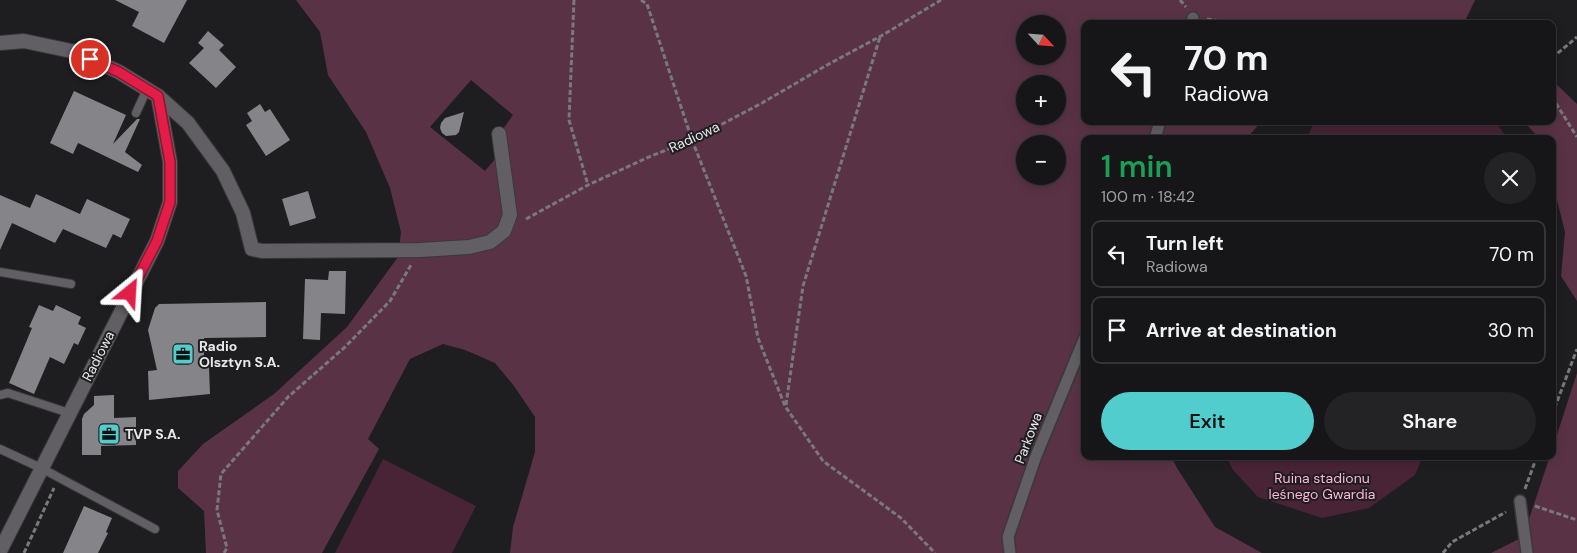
<!DOCTYPE html>
<meta charset="utf-8">
<style>
:root{--surface:#161618;--page:#232325;--text:#f1f3f6;--muted:#9e9fa2;--line:#353537;--accent:#52cdcd}
body{margin:0;font-family:"DM Sans",sans-serif;background:var(--page);color:var(--text);height:100vh;display:flex;flex-direction:column;font-size:19px;white-space:nowrap}
*{box-sizing:border-box;margin:0}
p{font-size:16px;color:var(--muted)}
.icon{flex:none;width:28px;height:28px;fill:none;stroke:currentColor;stroke-width:2;stroke-linecap:round;stroke-linejoin:round}
.map{position:relative;flex:1;overflow:hidden}
.panel{position:absolute;left:1081px;top:135px;width:475px;height:325px;display:flex;flex-direction:column;background:var(--surface);border-radius:10px;box-shadow:0 2px 12px #0003,0 0 0 1px var(--line)}
.panel>*{flex:none}
.top-card{position:absolute;left:1081px;top:20px;width:475px;height:105px;border-radius:10px;box-shadow:0 2px 12px #0003,0 0 0 1px var(--line);background:#161618;color:var(--text);overflow:hidden}
.needle{width:32px;rotate:116deg}
.tools{position:absolute;left:1016px;top:15px;display:grid;gap:10px}
.tools a{display:grid;place-items:center;width:50px;height:50px;border-radius:50%;background:var(--surface);box-shadow:0 2px 12px #0003,0 0 0 1px var(--line);font-size:25px}
.pin{position:absolute;display:grid;place-items:center;width:42px;height:42px;color:#fff;margin:-21px;border:2px solid #fff;border-radius:50%;box-shadow:0 1px 5px #0007}
.me{position:absolute;width:55px;margin:-28px;rotate:27deg;stroke-linejoin:round;filter:drop-shadow(0 0 4px #0008)}
.turn{display:flex;align-items:center;gap:18px;height:105px;padding:0 20px;font-size:22px}
.turn .icon{width:65px;height:65px;stroke-width:2.5}
.turn b{display:block;font-size:35px;line-height:42px}
.round{display:grid;place-items:center;flex:none;width:52px;height:52px;border-radius:26px;background:var(--page)}
.summary{display:flex;align-items:center;justify-content:space-between;height:85px;padding:0 20px}
h1{font-size:30px;font-weight:600;line-height:38px;color:#1e9e55}
.primary-button{display:flex;gap:10px;margin-top:auto;padding:10px 20px}
.primary-button a{flex:1;height:58px;border-radius:30px;background:var(--accent);color:#111;font-size:20px;font-weight:600;line-height:58px;text-align:center}
.primary-button a+a{background:var(--page);color:var(--text)}
ul{padding:0;list-style:none}
li{display:flex;align-items:center;gap:15px;height:68px;margin:0 10px 8px;padding:0 10px;border:2px solid var(--line);border-radius:10px}
li div{flex:1}
li b{display:block;font-size:19px}
li em{font-style:normal}
.map>svg:first-child{display:block}
.green{fill:#482436}
.forest{fill:#593345;fill-rule:evenodd}
.building{fill:#858589}
.lines{fill:none;stroke-linecap:round;stroke-linejoin:round}
.service-casing{stroke:#39383b;stroke-width:10}
.pedestrian-casing{stroke:#39383b;stroke-width:14}
.minor-casing{stroke:#39383b;stroke-width:16}
.path{stroke:#79797b;stroke-width:3;stroke-dasharray:5 2.5;stroke-linecap:butt}
.service{stroke:#615f63;stroke-width:8}
.pedestrian{stroke:#615f63;stroke-width:11}
.minor{stroke:#615f63;stroke-width:14}
.route-casing{stroke:#92132f;stroke-width:12}
.route{stroke:#e11d48;stroke-width:9}
.labels{text-anchor:middle;stroke-width:4;stroke-linejoin:round;paint-order:stroke}
.street-label{font-size:14px;fill:#e8e8ea;stroke:#1e1d20}
.poi-label{font-size:14px;font-weight:bold;fill:#e8e8ea;stroke:#1e1d20;text-anchor:start}
.park-label{font-size:14px;fill:#fcb5d6;stroke:#1e1d20}
</style>
<div class="map">
<svg width="1577" height="553" viewBox="0 0 1577 553">
<rect width="100%" height="100%" fill="#1e1d20"/>
<g class="green">
<path d="M1314,121H1495L1508,139H1307Z"/>
<path d="M1226,456H1423L1415,475L1369,508L1322,518L1258,497L1233,470Z"/>
<path d="M383,459L476,506L452,553H335Z"/>
</g>
<g class="forest">
<path d="M296,0H1475L1466,19L1472,24H1085V121H1262L1246,139H1085V456H1171L1177,468L1215,527L1262,553H510L513,527L535,452V417L514,386L495,363L465,350L443,344L410,359L368,439L379,449L322,553H206L204,511L178,488V471L203,444L274,394L347,327L398,257L401,232L390,188L366,132L328,75L320,32ZM1025,24H1058V56H1025ZM471,80L513,115L493,143L495,159L485,171L430,127ZM1025,84H1058V116H1025ZM1025,144H1058V176H1025Z"/>
<path d="M1553,81L1577,104V301L1561,276L1565,232L1553,184L1552,139H1540L1523,121H1552Z"/>
<path d="M1577,373V553H1491L1523,537L1550,456H1552L1553,447Z"/>
</g>
<g class="building">
<path d="M115,0H187L164,43L132,26L139,12Z"/>
<path d="M208,31L224,45L219,50L236,67L216,88L189,63L204,48L198,43Z"/>
<path d="M74,91L126,115L113,144L137,119H140L125,152L142,165L138,172L78,143L73,154L50,143Z"/>
<path d="M260,104L265,112L270,109L290,140L266,156L246,125L252,121L247,113Z"/>
<path d="M464,112L459,132L456,135L446,136L442,133L440,128L441,123L445,118Z"/>
<path d="M308,191L316,218L290,226L282,199Z"/>
<path d="M36,194L80,214L87,199L130,219L121,238L113,234L106,248L63,229L55,243L12,223L0,250V195L30,208Z"/>
<path d="M329,271H346L345,314L321,313L320,340L303,339L305,279L328,280Z"/>
<path d="M266,302V337L204,338V368L209,367L210,394L149,400L148,371L157,370L148,330L155,308L159,304Z"/>
<path d="M39,305L53,311L56,305L81,317L78,324L86,328L78,345L74,343L64,364L50,357L34,394L9,383L32,328L29,327Z"/>
<path d="M114,395V418L136,417V445L101,446V455H82V419L84,414L94,405V396Z"/>
<path d="M84,506L112,518L106,532L108,533L98,553H63Z"/>
</g>
<g class="lines">
<g class="service-casing">
<g id="service">
<path d="M136,113L147,89"/>
<path d="M0,272L71,284"/>
<path d="M0,395L8,393L69,413"/>
<path d="M0,449L41,468L155,529"/>
</g>
</g>
<g class="pedestrian-casing">
<g id="pedestrian">
<path d="M1192,24L1193,18"/>
<path d="M1155,139L1160,121"/>
<path d="M1520,501L1527,553"/>
<path d="M1010,553L1008,537L1036,456L1085,337"/>
</g>
</g>
<g class="minor-casing">
<g id="minor">
<path d="M0,43L24,41L76,52L119,72L158,96L170,162V202L157,241L0,551"/>
<path d="M158,96L188,123L223,171L243,213L252,249L262,251L420,250L469,247L490,242L504,231L510,215L499,134"/>
</g>
</g>
<g class="path">
<path d="M574,0L569,120L588,185"/>
<path d="M641,0L647,4L692,140L746,276L758,338L785,406L823,461L901,518L935,553"/>
<path d="M1180,0L1186,7"/>
<path d="M1207,19L1245,24"/>
<path d="M1552,58L1577,37"/>
<path d="M1552,97L1577,137"/>
<path d="M526,219L588,185L651,156L692,140L762,103L827,65L881,36L941,0"/>
<path d="M786,405L803,286L880,37"/>
<path d="M1552,415L1577,349"/>
<path d="M1525,489L1537,456"/>
<path d="M1535,506L1577,520"/>
<path d="M24,553L54,488"/>
<path d="M224,553L227,548L217,510L221,474L288,397L345,347L390,301L411,265"/>
<path d="M1443,553L1452,542L1506,512"/>
</g>
<use href="#service" class="service"/>
<use href="#pedestrian" class="pedestrian"/>
<use href="#minor" class="minor"/>
</g>
<g class="lines">
<g class="route-casing">
<path id="route" d="M90,59L119,72L158,96L170,162V202L157,241L130,293"/>
</g>
<use href="#route" class="route"/>
</g>
<defs>
<g id="office-square" transform="scale(1.125)"><rect x="-9" y="-9" width="18" height="18" rx="4" fill="#52cdcd" stroke="#1e1d20"/><path d="M-6-3h4V-5.5h4V-3h4V5H-6ZM-1-4.5V-3h2v-1.5ZM-6 0V1H6V0Z" fill="#111"/></g>
</defs>
<g fill-rule="evenodd">
<use href="#office-square" x="183" y="354"/>
<use href="#office-square" x="109" y="434"/>
</g>
<g class="labels">
<g class="street-label">
<text transform="translate(694 137) rotate(-25)" y="5">Radiowa</text>
<text transform="translate(98 356) rotate(-63)" y="5">Radiowa</text>
<text transform="translate(1028 438) rotate(-69)" y="5">Parkowa</text>
</g>
<g class="poi-label">
<text x="199" y="351">Radio<tspan x="199" dy="16">Olsztyn S.A.</tspan></text>
<text x="125" y="439">TVP S.A.</text>
</g>
<g class="park-label">
<text x="1322" y="483">Ruina stadionu<tspan x="1322" dy="16">leśnego Gwardia</tspan></text>
</g>
</g>
</svg>
<div class="tools">
<a><svg class="needle" viewBox="-14 -14 28 28"><path d="M0-13l5 13h-10z" fill="#e53935"/><path d="M0 13l5-13h-10z" fill="#9e9fa2"/></svg></a>
<a>+</a>
<a>−</a>
</div>
<div class="pin" style="left:90px;top:59px;background:#d93025"><svg class="icon" aria-label="arrive" viewBox="0 0 24 24"><path d="M6 21V4h12l-3 4 3 4H6"/></svg></div>
<svg class="me" style="left:130px;top:293px" viewBox="-20 -20 40 40"><path d="M0-17L14 15 0 8-14 15z" fill="#e11d48" stroke="#fff" stroke-width="4"/></svg>
<div class="top-card">
<div class="turn"><svg class="icon" aria-label="left" viewBox="0 0 24 24"><path d="M17 20v-9H6M10 6l-5 5 5 5"/></svg><div><b>70 m</b>Radiowa</div></div>
</div>
<section class="panel">
<div class="summary"><div><h1>1 min</h1><p>100 m · 18:42</p></div><a class="round"><svg class="icon" aria-label="close" viewBox="0 0 24 24"><path d="M6 6l12 12M18 6L6 18"/></svg></a></div>
<ul>
<li><svg class="icon" aria-label="left" viewBox="0 0 24 24"><path d="M17 20v-9H6M10 6l-5 5 5 5"/></svg><div><b>Turn left</b><p>Radiowa</p></div><em>70 m</em></li>
<li><svg class="icon" aria-label="arrive" viewBox="0 0 24 24"><path d="M6 21V4h12l-3 4 3 4H6"/></svg><div><b>Arrive at destination</b></div><em>30 m</em></li>
</ul>
<div class="primary-button"><a>Exit</a><a>Share</a></div>
</section>
</div>
